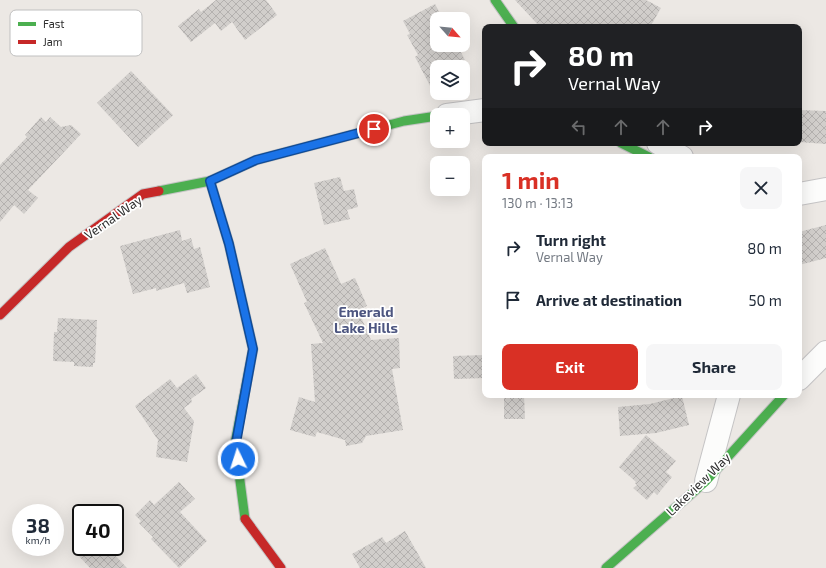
<!DOCTYPE html>
<meta charset="utf-8">
<style>
:root{--surface:#fff;--page:#f6f6f7;--text:#1f2937;--muted:#747a83;--accent:#d93025}
body{margin:0;font-family:"Exo 2",sans-serif;background:var(--page);color:var(--text);height:100vh;display:flex;flex-direction:column;font-size:15px;white-space:nowrap}
*{box-sizing:border-box;margin:0}
p{font-size:13px;color:var(--muted)}
.icon{flex:none;width:22px;height:22px;fill:none;stroke:currentColor;stroke-width:2;stroke-linecap:round;stroke-linejoin:round}
.map{position:relative;flex:1;overflow:hidden}
.panel{position:absolute;left:482px;top:154px;width:320px;height:244px;display:flex;flex-direction:column;background:var(--surface);border-radius:8px;box-shadow:0 4px 16px #0002}
.panel>*{flex:none}
.top-card{position:absolute;left:482px;top:24px;width:320px;height:122px;border-radius:8px;box-shadow:0 4px 16px #0002;background:#202124;color:#fff;overflow:hidden}
.needle{width:26px;rotate:117deg}
.fabs{position:absolute;left:430px;top:12px;display:grid;gap:8px}
.fabs a{display:grid;place-items:center;width:40px;height:40px;border-radius:8px;background:var(--surface);box-shadow:0 4px 16px #0002;font-size:20px}
.speed{position:absolute;left:12px;top:504px;display:flex;gap:8px;font-size:20px;font-weight:700;text-align:center}
.speed>*{display:grid;place-content:center;width:52px;height:52px;border-radius:50%;background:var(--surface);box-shadow:0 4px 16px #0002;line-height:1}
.speed small{font-size:10px;font-weight:400}
.speed .limit{border:2px solid #111;border-radius:6px;background:#fff;color:#111}
.pin{position:absolute;display:grid;place-items:center;width:34px;height:34px;color:#fff;margin:-17px;border:2px solid #fff;border-radius:50%;box-shadow:0 1px 4px #0007}
.me{position:absolute;width:44px;margin:-22px;rotate:356deg;stroke-linejoin:round;filter:drop-shadow(0 0 3px #0008)}
.turn{display:flex;align-items:center;gap:14px;height:84px;padding:0 20px;font-size:18px}
.turn .icon{width:52px;height:52px;stroke-width:2.5}
.turn b{display:block;font-size:28px;line-height:34px}
.lanes{display:flex;align-items:center;height:38px;padding:0 20px;background:#0003;justify-content:center;gap:20px;direction:ltr}
.lanes .off{opacity:.35}
.round{display:grid;place-items:center;flex:none;width:42px;height:42px;border-radius:8px;background:var(--page)}
.overview{display:flex;align-items:center;justify-content:space-between;height:68px;padding:0 20px}
h1{font-size:24px;font-weight:700;line-height:30px;color:var(--accent)}
.action{display:flex;gap:8px;margin-top:auto;padding:8px 20px}
.action a{flex:1;height:46px;border-radius:8px;background:var(--accent);color:#fff;font-size:16px;font-weight:700;line-height:46px;text-align:center}
.action a+a{background:var(--page);color:var(--text)}
ul{padding:0;list-style:none}
li{display:flex;align-items:center;gap:12px;height:52px;padding:0 20px}
li div{flex:1}
li b{display:block;font-size:15px}
li em{font-style:normal}
.map>svg:first-child{display:block}
.building{fill:url(#building-cross-hatch)}
.lines{fill:none;stroke-linecap:round;stroke-linejoin:round}
.street-casing{stroke:#c5c4c5;stroke-width:24}
.fast-casing{stroke:#c5c4c5;stroke-width:11}
.jam-casing{stroke:#c5c4c5;stroke-width:11}
.street{stroke:#fcfcfb;stroke-width:22}
.fast{stroke:#4caf50;stroke-width:9}
.jam{stroke:#c62828;stroke-width:9}
.route-casing{stroke:#114b97;stroke-width:10}
.route{stroke:#1a73e8;stroke-width:7}
.labels{text-anchor:middle;stroke-width:3.5;stroke-linejoin:round;paint-order:stroke}
.street-label{font-size:13px;fill:#2e2e2e;stroke:#fff}
.neighbourhood-label{font-size:14px;font-weight:bold;fill:#4d5680;stroke:#fff}
.key{fill:#fff;stroke:#c0c0c0;stroke-width:1}
.key-label{font-size:11px;fill:#2e2e2e}
</style>
<div class="map">
<svg width="826" height="568" viewBox="0 0 826 568">
<defs>
<pattern id="building-cross-hatch" width="8" height="8" patternUnits="userSpaceOnUse"><rect width="8" height="8" fill="#d1cecb"/><path d="M0 0l8 8M0 8l8-8" fill="none" stroke="#b4b1af"/></pattern>
</defs>
<rect width="100%" height="100%" fill="#ece8e4"/>
<g class="building">
<path d="M216,0H266L277,15L245,40L232,22L221,31L215,23L191,42L178,26L199,9L201,12Z"/>
<path d="M515,0H646L661,8L650,27H540Z"/>
<path d="M435,4L443,19H437V45H457L465,60L451,67H437V99L415,57L418,55L407,35L410,34L403,21Z"/>
<path d="M131,71L173,115L138,147L97,103Z"/>
<path d="M799,110L826,111V144L799,142Z"/>
<path d="M41,117L46,122L50,117L61,127L71,125L81,134L28,190L38,198L24,214L14,205L0,222V165L27,137L25,135Z"/>
<path d="M340,177L344,191L354,189L358,207L347,210L350,219L324,225L314,183Z"/>
<path d="M826,225V258L799,265V232Z"/>
<path d="M180,230L182,241L191,238L194,249L200,247L210,287L187,293L184,283L156,291V288L133,294L120,246Z"/>
<path d="M325,248L341,284L355,278L367,306L358,310L371,340L399,338L400,368L392,369L403,430L366,436L362,443L346,446L345,440L317,432L315,437L290,430L299,397L315,402L311,344L323,343L304,303L307,302L290,264Z"/>
<path d="M58,318L97,320L95,363H93V367L74,366V362L53,361L54,332H57Z"/>
<path d="M485,355V378L454,379L453,356Z"/>
<path d="M196,374L206,388L191,399L192,402L184,408L194,421L187,462L156,457L158,440L135,406L170,379L177,388Z"/>
<path d="M504,395H524L525,419H504Z"/>
<path d="M682,396L689,425L656,433L620,436L618,407L650,404Z"/>
<path d="M646,435L676,461L666,472L672,477L657,495L654,492L647,500L633,488L637,485L635,483L636,482L619,467Z"/>
<path d="M179,482L195,499L180,512L207,541L179,568L151,539L153,537L139,523L141,521L135,515L150,500L154,505Z"/>
<path d="M405,531L426,568H360L352,554L382,537L386,543Z"/>
<path d="M87,547H107L127,568H90L78,555Z"/>
</g>
<g class="lines">
<g class="street-casing">
<g id="street">
<path d="M447,115L485,110"/>
<path d="M658,143L682,157"/>
<path d="M799,194L826,189"/>
<path d="M799,379L826,352"/>
<path d="M706,481L729,395"/>
</g>
</g>
<g class="fast-casing">
<g id="fast">
<path d="M495,0L514,27"/>
<path d="M621,143L649,157"/>
<path d="M210,181L229,244L253,349L235,443L245,519"/>
<path d="M159,191L210,181L256,160L404,121L437,116"/>
<path d="M606,568L706,481L784,395"/>
</g>
</g>
<g class="jam-casing">
<g id="jam">
<path d="M0,315L69,247L143,194L159,191"/>
<path d="M245,519L281,568"/>
</g>
</g>
<use href="#street" class="street"/>
<use href="#fast" class="fast"/>
<use href="#jam" class="jam"/>
</g>
<g class="lines">
<g class="route-casing">
<path id="route" d="M238,459L236,443L253,349L229,244L210,181L256,160L374,129"/>
</g>
<use href="#route" class="route"/>
</g>
<g class="labels">
<g class="street-label">
<text transform="translate(113 217) rotate(-35)" y="5">Vernal Way</text>
<text transform="translate(698 484) rotate(-44)" y="5">Lakeview Way</text>
</g>
<g class="neighbourhood-label">
<text x="366" y="317">Emerald<tspan x="366" dy="16">Lake Hills</tspan></text>
</g>
</g>
<rect x="10" y="10" width="132" height="46" rx="6" class="key"/>
<rect x="18" y="22" width="18" height="4" fill="#4caf50"/>
<rect x="18" y="40" width="18" height="4" fill="#c62828"/>
<g class="key-label">
<text x="43" y="28">Fast</text>
<text x="43" y="46">Jam</text>
</g>
</svg>
<div class="fabs">
<a><svg class="needle" viewBox="-14 -14 28 28"><path d="M0-13l5 13h-10z" fill="#e53935"/><path d="M0 13l5-13h-10z" fill="#747a83"/></svg></a>
<a><svg class="icon" aria-label="layers" viewBox="0 0 24 24"><path d="M12 4l9 5-9 5-9-5zM3 14l9 5 9-5"/></svg></a>
<a>+</a>
<a>−</a>
</div>
<div class="speed"><div>38<small>km/h</small></div><div class="limit">40</div></div>
<div class="pin" style="left:374px;top:129px;background:#d93025"><svg class="icon" aria-label="arrive" viewBox="0 0 24 24"><path d="M6 21V4h12l-3 4 3 4H6"/></svg></div>
<svg class="me" style="left:238px;top:459px" viewBox="-20 -20 40 40"><circle r="17" fill="#1a73e8" stroke="#fff" stroke-width="3"/><path d="M0-11L8 9 0 5-8 9z" fill="#fff"/></svg>
<div class="top-card">
<div class="turn"><svg class="icon" aria-label="right" viewBox="0 0 24 24"><path d="M7 20v-9h11M14 6l5 5-5 5"/></svg><div><b>80 m</b>Vernal Way</div></div>
<div class="lanes"><svg class="icon off" aria-label="left" viewBox="0 0 24 24"><path d="M17 20v-9H6M10 6l-5 5 5 5"/></svg><svg class="icon off" aria-label="ahead" viewBox="0 0 24 24"><path d="M12 20V5M6 11l6-6 6 6"/></svg><svg class="icon off" aria-label="ahead" viewBox="0 0 24 24"><path d="M12 20V5M6 11l6-6 6 6"/></svg><svg class="icon" aria-label="right" viewBox="0 0 24 24"><path d="M7 20v-9h11M14 6l5 5-5 5"/></svg></div>
</div>
<section class="panel">
<div class="overview"><div><h1>1 min</h1><p>130 m · 13:13</p></div><a class="round"><svg class="icon" aria-label="close" viewBox="0 0 24 24"><path d="M6 6l12 12M18 6L6 18"/></svg></a></div>
<ul>
<li><svg class="icon" aria-label="right" viewBox="0 0 24 24"><path d="M7 20v-9h11M14 6l5 5-5 5"/></svg><div><b>Turn right</b><p>Vernal Way</p></div><em>80 m</em></li>
<li><svg class="icon" aria-label="arrive" viewBox="0 0 24 24"><path d="M6 21V4h12l-3 4 3 4H6"/></svg><div><b>Arrive at destination</b></div><em>50 m</em></li>
</ul>
<div class="action"><a>Exit</a><a>Share</a></div>
</section>
</div>
